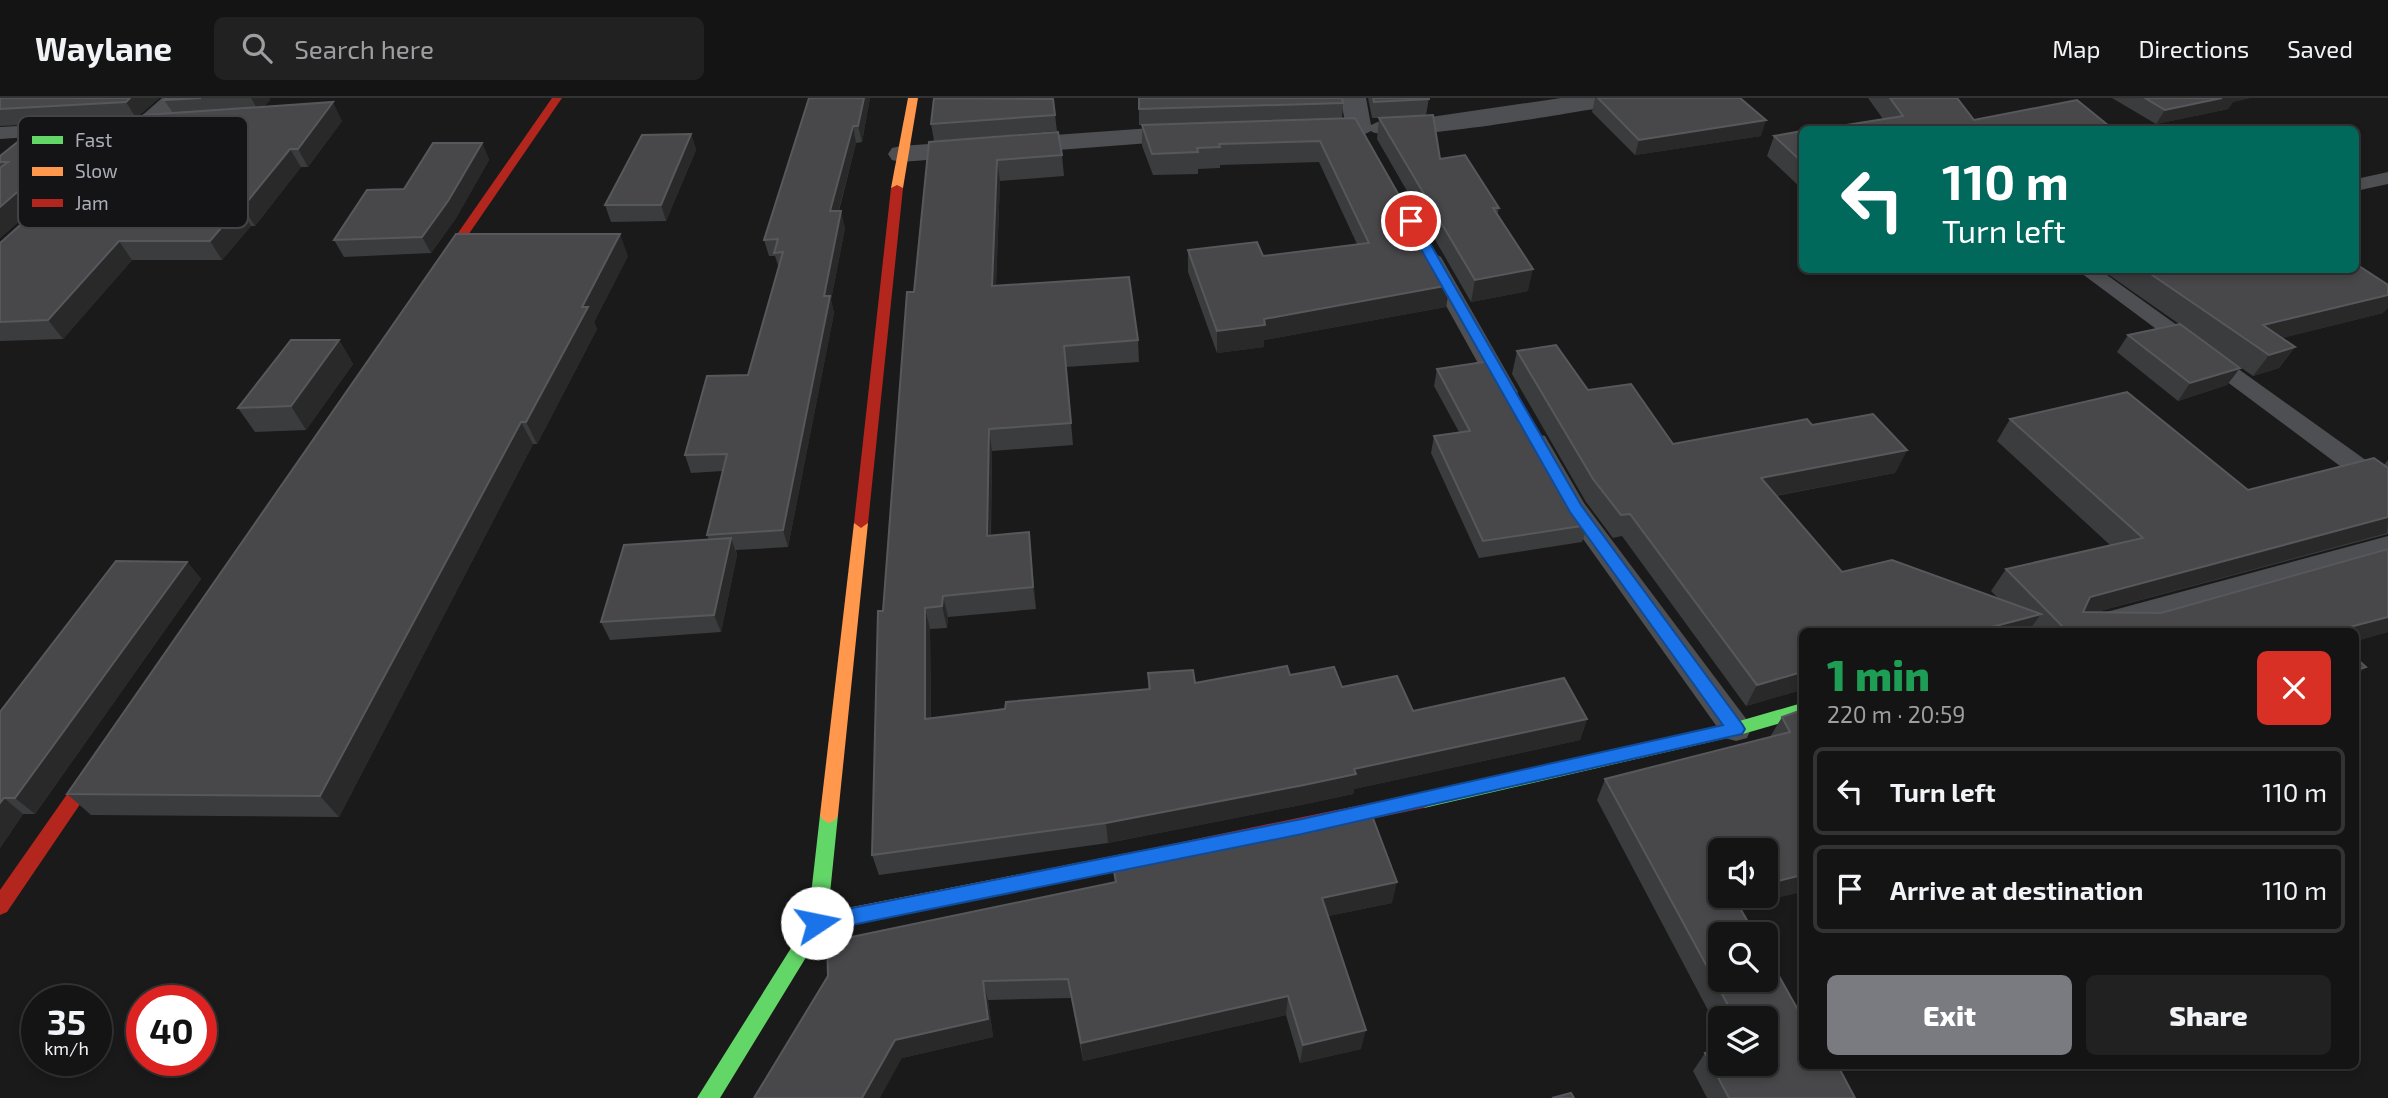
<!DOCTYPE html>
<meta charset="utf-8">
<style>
:root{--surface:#141414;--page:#212122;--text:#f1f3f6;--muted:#9d9ea0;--line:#333334;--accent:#797b81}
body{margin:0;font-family:"Exo 2",sans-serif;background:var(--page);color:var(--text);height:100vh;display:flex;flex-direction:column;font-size:26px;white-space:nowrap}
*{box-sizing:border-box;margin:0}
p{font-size:23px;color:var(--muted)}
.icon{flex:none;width:38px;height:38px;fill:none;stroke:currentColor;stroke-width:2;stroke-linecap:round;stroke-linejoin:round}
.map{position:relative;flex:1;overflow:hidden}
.drawer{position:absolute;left:1799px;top:530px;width:560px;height:441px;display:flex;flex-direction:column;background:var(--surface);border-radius:10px;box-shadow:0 4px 10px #0003,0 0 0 2px var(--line)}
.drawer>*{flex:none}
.top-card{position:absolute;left:1799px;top:28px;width:560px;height:147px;border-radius:10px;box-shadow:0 4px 10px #0003,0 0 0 2px var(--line);background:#00695c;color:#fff;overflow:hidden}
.controls{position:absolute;left:1708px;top:740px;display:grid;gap:14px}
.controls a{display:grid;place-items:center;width:70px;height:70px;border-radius:10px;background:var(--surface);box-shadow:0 4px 10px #0003,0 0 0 2px var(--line);font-size:35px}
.speed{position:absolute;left:21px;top:887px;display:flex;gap:14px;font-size:35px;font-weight:700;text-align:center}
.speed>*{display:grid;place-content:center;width:91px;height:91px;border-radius:50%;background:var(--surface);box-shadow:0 4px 10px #0003,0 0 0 2px var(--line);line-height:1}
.speed small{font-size:18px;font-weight:400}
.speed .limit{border:10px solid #d22;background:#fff;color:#111}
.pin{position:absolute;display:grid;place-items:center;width:60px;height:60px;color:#fff;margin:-30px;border:4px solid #fff;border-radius:50%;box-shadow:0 2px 7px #0007}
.me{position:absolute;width:77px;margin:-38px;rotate:79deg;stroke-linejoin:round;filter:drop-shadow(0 0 5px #0008)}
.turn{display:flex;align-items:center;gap:24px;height:147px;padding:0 28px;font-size:32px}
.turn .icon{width:91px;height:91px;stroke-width:2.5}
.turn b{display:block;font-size:49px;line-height:60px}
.round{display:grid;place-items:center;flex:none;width:74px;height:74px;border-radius:10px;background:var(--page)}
.head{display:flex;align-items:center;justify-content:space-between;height:119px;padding:0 28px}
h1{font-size:42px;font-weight:800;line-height:52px;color:#1e9e55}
.cta{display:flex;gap:14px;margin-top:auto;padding:14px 28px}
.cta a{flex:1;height:80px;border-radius:10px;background:var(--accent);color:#fff;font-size:28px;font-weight:800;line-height:80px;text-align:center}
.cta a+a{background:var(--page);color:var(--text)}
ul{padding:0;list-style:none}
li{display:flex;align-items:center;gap:21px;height:88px;margin:0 14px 10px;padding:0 14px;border:4px solid var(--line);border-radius:10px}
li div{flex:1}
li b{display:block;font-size:26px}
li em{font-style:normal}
header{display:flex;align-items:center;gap:42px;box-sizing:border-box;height:98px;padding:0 35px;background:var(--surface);border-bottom:2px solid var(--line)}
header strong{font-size:33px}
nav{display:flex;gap:38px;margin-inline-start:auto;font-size:24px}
.search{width:490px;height:63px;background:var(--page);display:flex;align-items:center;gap:18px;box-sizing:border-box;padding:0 24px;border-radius:10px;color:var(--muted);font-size:26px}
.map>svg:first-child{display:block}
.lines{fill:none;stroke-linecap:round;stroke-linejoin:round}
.lane{fill:#4e4f52;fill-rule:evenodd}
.street{fill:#4e4f52;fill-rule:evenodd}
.fast{fill:#63d668;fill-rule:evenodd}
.slow{fill:#ff974d;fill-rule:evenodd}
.jam{fill:#b3261e;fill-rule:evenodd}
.wall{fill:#3b3c3d}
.shaded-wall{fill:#29292a}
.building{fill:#48484b;stroke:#57585c;stroke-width:2}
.route{fill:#1a73e8;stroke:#114b97;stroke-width:2}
.key{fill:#141416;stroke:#424247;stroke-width:2}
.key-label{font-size:19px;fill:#acafb9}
</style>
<header>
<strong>Waylane</strong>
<div class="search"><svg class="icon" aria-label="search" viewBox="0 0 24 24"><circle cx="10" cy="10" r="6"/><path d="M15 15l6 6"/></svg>Search here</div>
<nav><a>Map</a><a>Directions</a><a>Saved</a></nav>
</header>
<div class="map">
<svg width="2388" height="1000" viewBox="0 0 2388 1000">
<rect width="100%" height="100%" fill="#1a1a1a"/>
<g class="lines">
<g class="lane">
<path d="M169,19L176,21L178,25L176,29L0,41V29Z"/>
<path d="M2388,74V86L2356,93V81Z"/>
<path d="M1430,153L1441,159L1518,294L1514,299H1498L1494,294L1419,159Z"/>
<path d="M2077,172H2100L2388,378V400L2379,397Z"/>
<path d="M1536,336L1545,338L1584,405L1747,622L1751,631L1747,640L1736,643L1725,640L1566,417L1524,344L1527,338Z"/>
</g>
<g class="street">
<path d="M162,0H190L130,56H112L108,50L112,44Z"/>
<path d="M1340,0H1366L1371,27L1382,22L1417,21L1561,0H1626L1622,5L1613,8C1578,13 1389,48 1371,33L1359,39L1303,38L1299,32L1303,26L1345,23Z"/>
<path d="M1193,27L1202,29L1206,35L1202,41L901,64L892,62L888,56L892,50L901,48Z"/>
<path d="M2388,438V464L2142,534H2068L2074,523L2088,519Z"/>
</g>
<g class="fast">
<path d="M1802,605V619L1736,638L1424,710L1418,707L1415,702L1418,697L1424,694L1736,624Z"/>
<path d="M829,709L835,712L838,717L827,825L720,1000H697L808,823L820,717L823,712Z"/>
</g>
<g class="slow">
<path d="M908,0H918L903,90L897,93L891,90Z"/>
<path d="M861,420L868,425L838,717L835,722L829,725L823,722L820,717L854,425Z"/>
<path d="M1143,752L1150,754L1152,760L1150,766L1143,768L817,834L810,831L807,825L810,819L817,816Z"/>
</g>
<g class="jam">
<path d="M552,0H562L438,181H430L428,178Z"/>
<path d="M897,87L903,90L868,425L861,430L854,425L891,90Z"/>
<path d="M104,650L110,652L113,657L110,662L7,814L0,817V792L98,652Z"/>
<path d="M1424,694L1430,697L1433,702L1430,707L1424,710L1143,768L1136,766L1134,760L1136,754L1143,752Z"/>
</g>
</g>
<g class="wall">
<path d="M0,0H159L136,20L106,22L116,37L0,140V58L41,26L0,28Z"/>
<path d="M166,0H269L270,2L263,9L342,23L308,69H301L255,128H251L222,162H132L63,241L0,243V145L173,15L164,2Z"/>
<path d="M809,0H870L862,44L856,45L839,113L845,130L831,202L834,215L788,449L736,452L737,457L721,534L610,542L601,524L709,442L707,437L723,373L691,375L685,357L748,277L779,170L775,158H769L764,142Z"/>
<path d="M1139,0L1343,5L1342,21L1450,187L1446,209L1264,242V249L1217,255L1188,174V152L1263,158L1357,146L1319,64L1220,67V70L1198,71V76L1153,77L1142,48V27L1189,25L1139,27Z"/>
<path d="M1368,0H1429L1426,17L1440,61L1499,110L1497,117L1528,193L1471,204L1377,41L1379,20H1372Z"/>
<path d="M1595,0H1740L1761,38L1635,57L1592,14Z"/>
<path d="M1868,0H1957L1974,22L2114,32L1883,21Z"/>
<path d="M2112,0H2250L2233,4L2228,11L2156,26Z"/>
<path d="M1042,1L1055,17L1057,33L934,43L931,26Z"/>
<path d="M1802,33V91L1767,58L1774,38Z"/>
<path d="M691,36L696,52L666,123L611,124L605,107Z"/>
<path d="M929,44L1062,57L1064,78L1000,83L996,188L1138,242L1139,264L1066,269L1073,347L992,353L991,438L1031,456L1036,511L948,519L947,530L930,531L931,620L1148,591V575L1195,585L1290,577L1342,589L1413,613L1587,621L1580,642L1354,691L1353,696L1301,707L1108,745L879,777L872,757L883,513Z"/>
<path d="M482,45L489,62L456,120L431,155L344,159L334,142L404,91Z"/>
<path d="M628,158L594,224L597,231L537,346H533L339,719L91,717L67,696Z"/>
<path d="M2102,172H2356L2383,215L2282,240L2295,249L2279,270L2253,278L2202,242L2240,270L2227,287L2178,303L2117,254L2128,237L2179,226Z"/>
<path d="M339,242L353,266L306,332L255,334L238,310Z"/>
<path d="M1517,253L1588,292L1673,346L1812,327L1907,352L1895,375L1776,398L1842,474L1999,501L1991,493L2006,471L2110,447L1997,343L2010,321L2248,392L2384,367L2388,362V436L2096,514L2161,515L2388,451V534L2356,543V534H2031L2029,532L2028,534H1802V593L1801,592L1746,608L1622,438L1613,440L1586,404L1512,276Z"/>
<path d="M1437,271L1569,401L1588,427L1582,444L1479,460L1431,355L1434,338L1459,334L1434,288Z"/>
<path d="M187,464L201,481L35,716H23L0,750V614Z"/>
<path d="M1802,612L1739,809L1802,968L1855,1000H1707L1693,973L1705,955L1766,966V920H1720V935L1597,702L1605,681L1770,639L1782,619Z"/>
<path d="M1113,768L1392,805L1328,818L1361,951L1300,965L1286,917L1083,963L1071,900L988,902L993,939L902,960L754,1000L1115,784Z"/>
</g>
<g class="shaded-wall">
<path d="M130,0H159L136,20L126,4Z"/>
<path d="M251,0H269L270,2L259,14Z"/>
<path d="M864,0H870L862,44L858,28Z"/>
<path d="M2222,0H2250L2233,4L2228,11L2156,26L2165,12Z"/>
<path d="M333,4L342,23L308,69L298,51Z"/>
<path d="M104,19L116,37L0,140V109Z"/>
<path d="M1766,22L1761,38L1635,57L1639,42Z"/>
<path d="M853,28L856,45L834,130L830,113Z"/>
<path d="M691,36L696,52L666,123L661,107Z"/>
<path d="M482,45L489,62L456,120L431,155L422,139Z"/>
<path d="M290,51L301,69L255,128L243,109Z"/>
<path d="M997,62L1000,83L995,210L992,188Z"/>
<path d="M239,109L251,128L222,162L210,143Z"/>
<path d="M841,113L845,130L831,202L834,215L788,449L783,432L824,198Z"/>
<path d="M620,136L628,158L594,224L597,231L537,346L526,324L582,209Z"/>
<path d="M119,143L132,162L63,241L48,222Z"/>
<path d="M1533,171L1528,193L1471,204L1475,182Z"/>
<path d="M1450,187L1446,209L1264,242V249L1217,255V233L1264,221Z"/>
<path d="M2388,197V210L2383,215L2254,247L2263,227Z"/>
<path d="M339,242L353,266L306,332L291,308Z"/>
<path d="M2295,249L2279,270L2253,278L2269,257Z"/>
<path d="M2240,270L2227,287L2178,303L2190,285Z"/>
<path d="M521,324L533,346L339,719L320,698Z"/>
<path d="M989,331L992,353L990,460L987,438Z"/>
<path d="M1907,352L1895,375L1751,402L1761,380Z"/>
<path d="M2388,419L2387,435L2073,520L2090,499Z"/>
<path d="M1029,434L1036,511L1033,489Z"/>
<path d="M731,440L737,457L721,534L714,517Z"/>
<path d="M187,464L201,481L35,716L15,700Z"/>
<path d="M943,498L948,519L947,530L942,508Z"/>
<path d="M925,510L930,531L931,642L925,621Z"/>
<path d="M2041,516L2028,534H1973Z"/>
<path d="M2388,519V534L2356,543V534H2331Z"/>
<path d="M2366,569L2356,579V572Z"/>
<path d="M1802,574V590L1801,592L1746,608L1757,587Z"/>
<path d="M1587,621L1580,642L1354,691L1353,696L1301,707L1108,745L1106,725Z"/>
<path d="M4,700L23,716L0,750V705Z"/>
<path d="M1802,777V794L1718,814L1728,798H1766V786Z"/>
<path d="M1397,784L1392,805L1319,820L1322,800Z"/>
<path d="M983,883L988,902L993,939L902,960L880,1000H862L895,942Z"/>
<path d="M1288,898L1286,917L1083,963L1081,945Z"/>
<path d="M1366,932L1361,951L1300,965L1303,947Z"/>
</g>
<g class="building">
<path d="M0,0H130L126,4L0,11Z"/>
<path d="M166,0H201L164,2Z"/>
<path d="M809,0H864L858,28H853L830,113H841L824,198H830L783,432L707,437L727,356L685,357L707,278L748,277L783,154L774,155L778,141L764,142Z"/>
<path d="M934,0L1053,1L1055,17L931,26Z"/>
<path d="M1139,0H1342L1343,5L1139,11Z"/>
<path d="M1373,0H1429V1L1374,4Z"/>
<path d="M1598,0H1740L1766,22L1639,42Z"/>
<path d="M1890,0H1957L1974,22L2077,2L2114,32H1815L1903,18Z"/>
<path d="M2145,0H2222L2165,12Z"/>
<path d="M333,4L298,51H290L243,109H239L210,143H119L48,222L0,224V145L144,17Z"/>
<path d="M1433,17L1440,61L1465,57L1499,110H1493L1533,171L1475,182L1379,20Z"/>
<path d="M104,19L0,109V70L8,64H0V58L45,22Z"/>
<path d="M1355,20L1450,187L1264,221L1265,227L1217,233L1188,152L1257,144L1263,158L1369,145L1320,43L1219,46L1220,49L1197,50L1198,54L1152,56L1142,27Z"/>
<path d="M1802,33V64L1774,38Z"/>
<path d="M1058,34L1062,57L997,62L992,188L1129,179L1138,242L1064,248L1071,325L989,331L987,438L1029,434L1033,489L943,498L942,508L925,510V621L1005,611L1006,604L1150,591L1148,575L1193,572L1195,585L1287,568L1290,577L1334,569L1342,589L1397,578L1413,613L1564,580L1587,621L1354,671L1356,676L1304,687L1106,725L872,757L878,513H883L907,194H914L929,44Z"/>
<path d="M691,36L661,107H605L642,37Z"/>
<path d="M433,45H482L448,103L422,139L334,142L367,92L404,91Z"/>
<path d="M456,136H620L582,209H588L526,324H521L320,698L67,696Z"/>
<path d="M2356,166L2388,187V197L2263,227L2295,249L2269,257L2145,172H2356Z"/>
<path d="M2180,226L2240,270L2190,285L2128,237Z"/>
<path d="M291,242H339L291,308L238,310Z"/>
<path d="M1556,247L1588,292L1631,286L1673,346L1807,321L1812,327L1873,316L1907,352L1761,380L1842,474L1892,462L2041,516L1973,534H1802V574L1757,587L1630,416L1621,417L1593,381L1517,253Z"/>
<path d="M1490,263L1569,401L1588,427L1483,443L1434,338L1470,333L1437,271Z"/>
<path d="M2127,294L2248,392L2374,360L2388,370V419L2090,499L2083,514L2161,515L2388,451V519L2331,534H2068L2006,471L2143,440L2010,321Z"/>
<path d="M731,440L714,517L601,524L624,447Z"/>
<path d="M116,463L187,464L15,700H4L0,705V614Z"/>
<path d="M2356,560L2366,569L2356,572Z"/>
<path d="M1802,612V777L1766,786V752H1720V798H1733L1755,836H1720V882H1766V855L1802,919V968H1838L1855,1000H1729L1705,955L1720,951V966H1766V920H1735L1605,681L1790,634L1782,619Z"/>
<path d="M1371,715L1397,784L1322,800L1366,932L1303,947L1288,898L1081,945L1068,881L983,883L988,921L895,942L862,1000H754L828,878L827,844L1116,784L1113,768Z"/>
<path d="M1571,995L1574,1000H1552Z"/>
</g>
<path class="route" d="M1411,120L1417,123L1581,407L1742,626L1745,631L1742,636L1302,736L817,834L811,832L808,825L811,819L817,817L1302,721L1723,627L1570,414L1405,123Z"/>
<rect x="18" y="18" width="230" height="112" rx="10" class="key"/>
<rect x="32" y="38" width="31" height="8" fill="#63d668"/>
<rect x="32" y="69" width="31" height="9" fill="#ff974d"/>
<rect x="32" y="101" width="31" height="8" fill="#b3261e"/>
<g class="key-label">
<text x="75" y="49">Fast</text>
<text x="75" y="80">Slow</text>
<text x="75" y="112">Jam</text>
</g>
</svg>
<div class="controls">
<a><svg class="icon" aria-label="sound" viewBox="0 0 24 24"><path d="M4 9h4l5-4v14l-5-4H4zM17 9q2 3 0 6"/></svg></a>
<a><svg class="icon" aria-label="search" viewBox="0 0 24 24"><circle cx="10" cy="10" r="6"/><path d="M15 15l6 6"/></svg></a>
<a><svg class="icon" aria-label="layers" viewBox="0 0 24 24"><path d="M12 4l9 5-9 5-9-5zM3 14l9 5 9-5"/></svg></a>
</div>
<div class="speed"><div>35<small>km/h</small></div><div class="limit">40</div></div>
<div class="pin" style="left:1411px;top:123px;background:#d93025"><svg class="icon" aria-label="arrive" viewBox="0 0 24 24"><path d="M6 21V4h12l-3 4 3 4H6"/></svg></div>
<svg class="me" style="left:817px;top:825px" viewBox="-20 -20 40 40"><circle r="19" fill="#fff"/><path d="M0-13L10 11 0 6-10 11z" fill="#1a73e8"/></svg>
<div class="top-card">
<div class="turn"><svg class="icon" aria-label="left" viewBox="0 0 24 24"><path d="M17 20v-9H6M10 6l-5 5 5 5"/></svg><div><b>110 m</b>Turn left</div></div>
</div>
<section class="drawer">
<div class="head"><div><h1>1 min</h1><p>220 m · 20:59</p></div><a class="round" style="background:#d93025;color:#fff"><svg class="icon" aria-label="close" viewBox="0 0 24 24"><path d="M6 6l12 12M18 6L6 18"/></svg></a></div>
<ul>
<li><svg class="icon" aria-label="left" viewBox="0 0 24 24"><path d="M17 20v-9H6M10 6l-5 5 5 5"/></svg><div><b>Turn left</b></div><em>110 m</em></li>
<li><svg class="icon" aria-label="arrive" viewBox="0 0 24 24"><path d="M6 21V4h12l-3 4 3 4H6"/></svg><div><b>Arrive at destination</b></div><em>110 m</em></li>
</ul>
<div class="cta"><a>Exit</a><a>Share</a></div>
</section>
</div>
